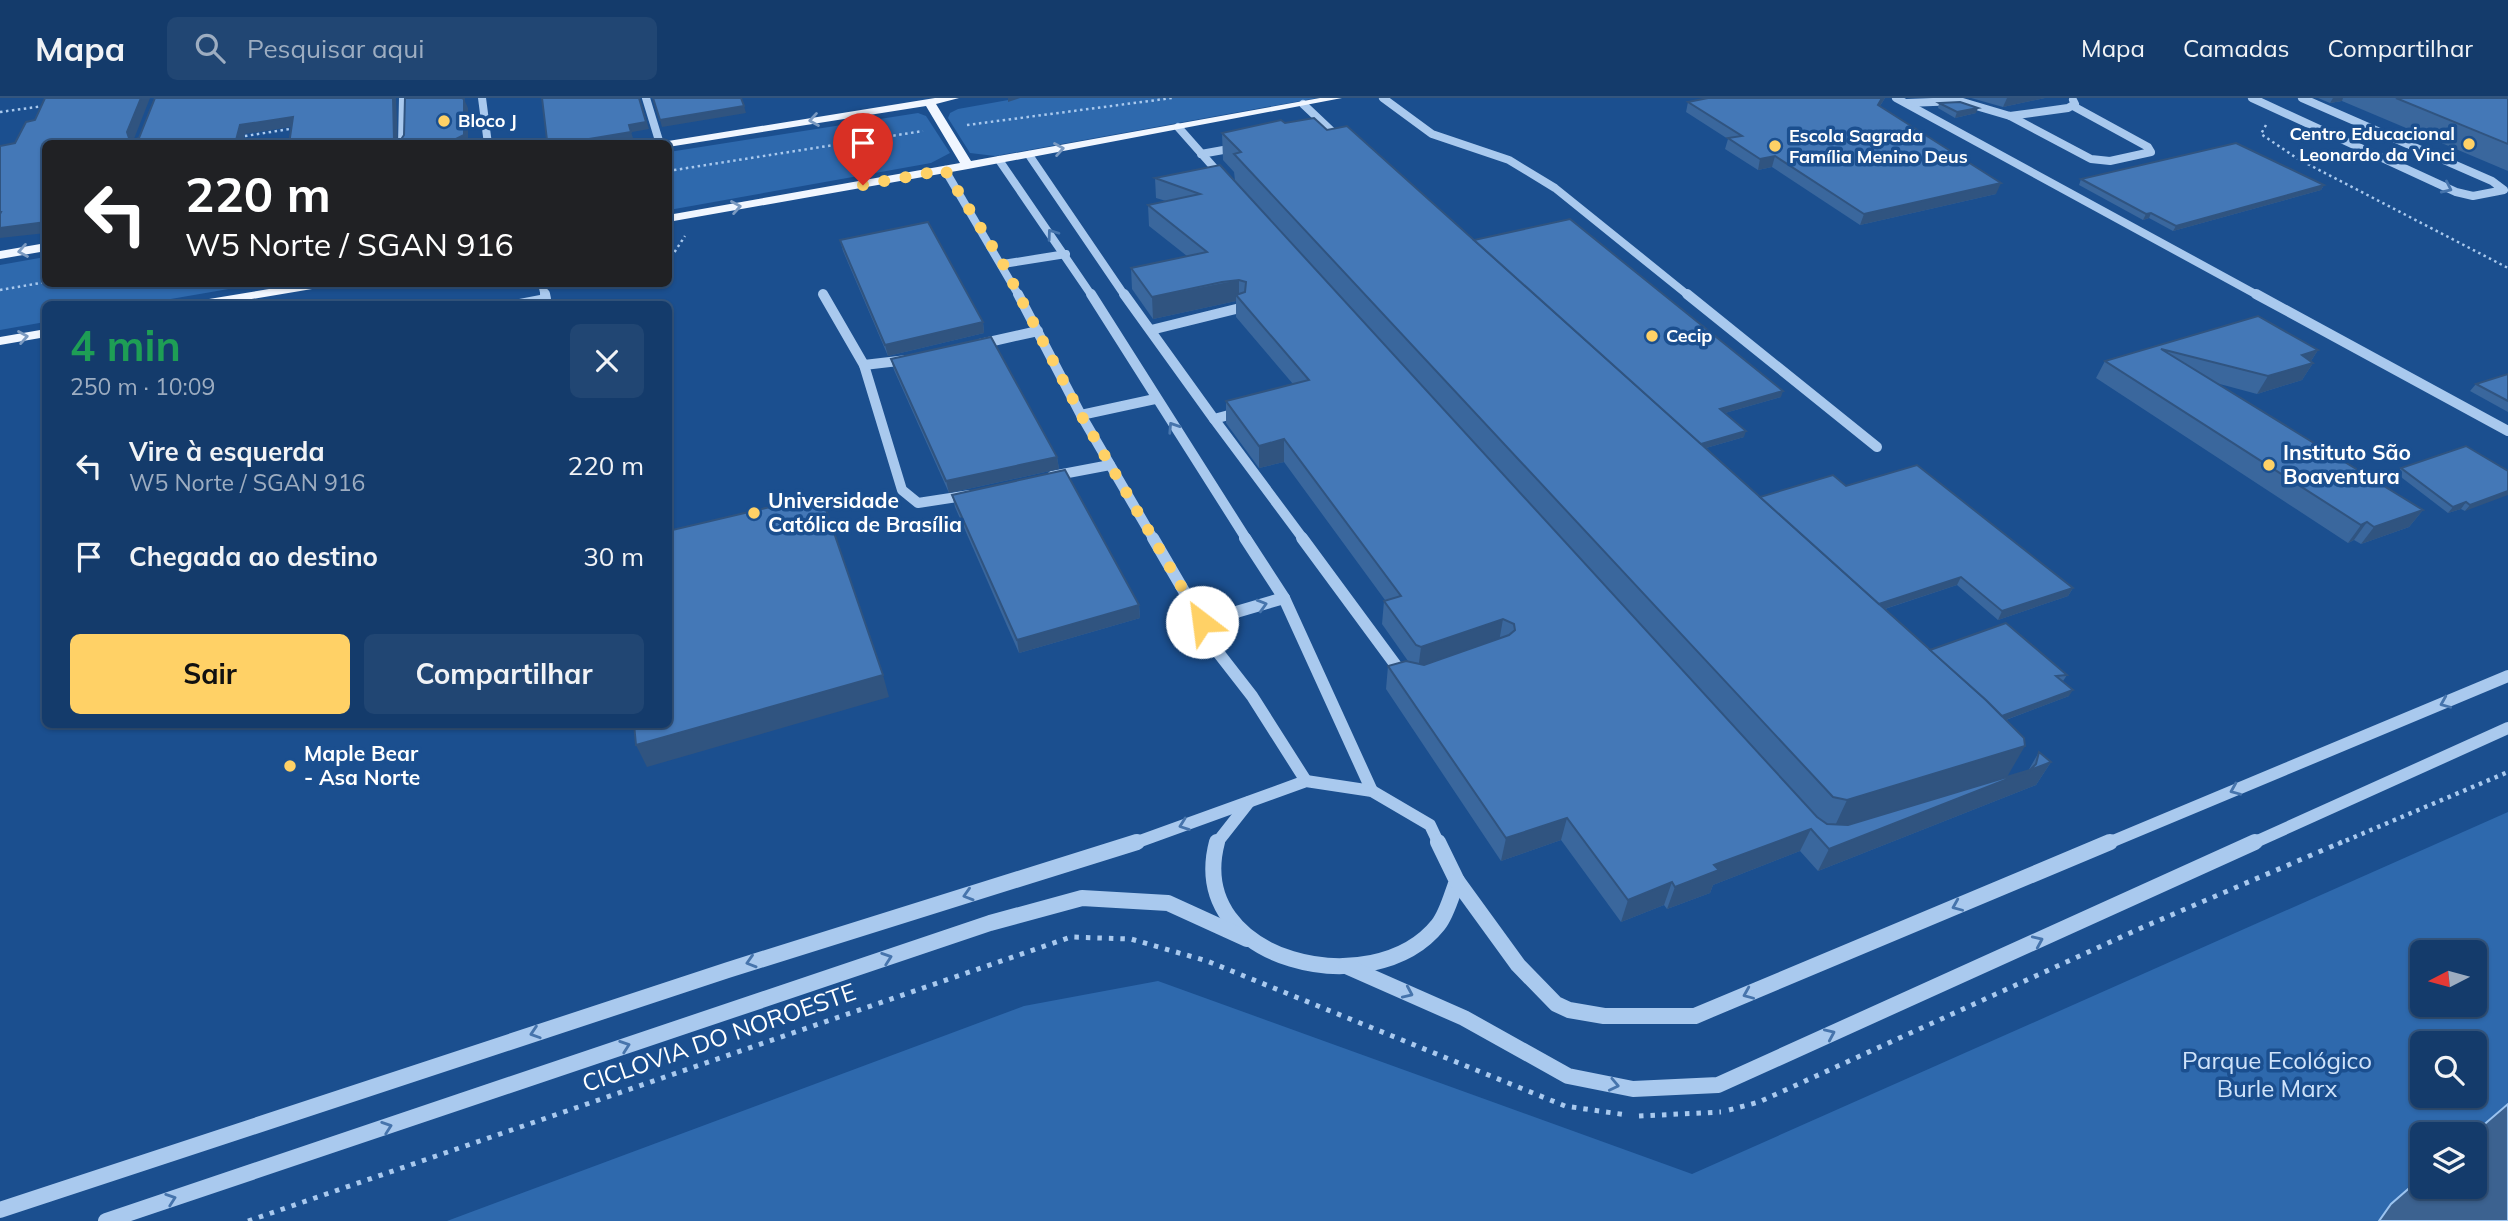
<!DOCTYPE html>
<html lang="pt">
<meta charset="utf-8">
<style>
:root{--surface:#143b6b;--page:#214673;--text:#f1f3f6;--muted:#9dadc1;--line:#33557e;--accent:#ffd166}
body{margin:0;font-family:Mulish,sans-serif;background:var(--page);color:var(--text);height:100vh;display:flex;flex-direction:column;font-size:26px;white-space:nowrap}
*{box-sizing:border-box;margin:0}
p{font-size:23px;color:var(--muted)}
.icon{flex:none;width:38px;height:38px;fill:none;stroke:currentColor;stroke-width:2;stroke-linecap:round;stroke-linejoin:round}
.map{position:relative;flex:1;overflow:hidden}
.side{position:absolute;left:42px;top:203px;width:630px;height:427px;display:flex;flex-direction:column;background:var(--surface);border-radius:10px;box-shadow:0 2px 5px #0004,0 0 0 2px var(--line)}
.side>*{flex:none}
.guide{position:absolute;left:42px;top:42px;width:630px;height:147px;border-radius:10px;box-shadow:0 2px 5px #0004,0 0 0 2px var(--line);background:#202124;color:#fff;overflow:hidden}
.needle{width:46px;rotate:264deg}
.buttons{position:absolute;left:2410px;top:842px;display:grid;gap:14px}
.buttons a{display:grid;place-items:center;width:77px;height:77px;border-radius:10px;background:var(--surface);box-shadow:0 2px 5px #0004,0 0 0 2px var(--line);font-size:35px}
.pin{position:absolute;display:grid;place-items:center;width:60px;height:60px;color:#fff;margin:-72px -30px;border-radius:50% 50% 50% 0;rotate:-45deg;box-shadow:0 0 7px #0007}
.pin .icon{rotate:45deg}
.me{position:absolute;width:77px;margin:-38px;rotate:330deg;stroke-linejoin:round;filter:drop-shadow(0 0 5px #0008)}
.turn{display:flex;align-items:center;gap:24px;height:147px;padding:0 28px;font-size:32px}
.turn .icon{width:91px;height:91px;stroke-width:2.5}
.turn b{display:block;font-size:49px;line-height:60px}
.round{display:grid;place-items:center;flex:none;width:74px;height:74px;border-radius:10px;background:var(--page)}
.head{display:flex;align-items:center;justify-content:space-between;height:119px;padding:0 28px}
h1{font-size:42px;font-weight:700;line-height:52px;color:#1e9e55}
.button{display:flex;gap:14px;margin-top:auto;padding:14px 28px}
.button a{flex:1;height:80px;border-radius:10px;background:var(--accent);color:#111;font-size:28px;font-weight:700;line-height:80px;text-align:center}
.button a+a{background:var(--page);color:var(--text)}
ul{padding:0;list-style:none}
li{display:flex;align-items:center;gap:21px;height:91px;padding:0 28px}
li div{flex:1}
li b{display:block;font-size:26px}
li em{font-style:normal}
header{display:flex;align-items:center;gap:42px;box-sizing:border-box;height:98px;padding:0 35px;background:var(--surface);border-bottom:2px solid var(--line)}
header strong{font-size:33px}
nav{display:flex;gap:38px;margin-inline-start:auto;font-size:24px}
.search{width:490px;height:63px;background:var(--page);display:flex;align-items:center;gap:18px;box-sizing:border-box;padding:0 24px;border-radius:10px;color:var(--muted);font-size:26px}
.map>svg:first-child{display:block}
.green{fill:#2e69ad;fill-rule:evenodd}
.water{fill:#3c6290;stroke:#9cc4f0;stroke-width:2}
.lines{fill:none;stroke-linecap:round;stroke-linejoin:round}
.path-far2{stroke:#a9c9ee;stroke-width:2.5;stroke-dasharray:2.5 3.5;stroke-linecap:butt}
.path-far1{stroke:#a9c9ee;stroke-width:4.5;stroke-dasharray:3.5 5;stroke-linecap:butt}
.path{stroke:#a9c9ee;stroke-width:5;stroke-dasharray:4.5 7;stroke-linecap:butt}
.minor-far3{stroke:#a9c9ee;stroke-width:8}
.minor-far2{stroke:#a9c9ee;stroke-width:10}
.minor-far1{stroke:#a9c9ee;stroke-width:12}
.minor{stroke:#a9c9ee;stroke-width:16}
.major{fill:#f0f6ff;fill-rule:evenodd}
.wall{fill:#3a679d}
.shaded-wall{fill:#305480}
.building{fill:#4478b7;stroke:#305480;stroke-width:2}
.oneway{stroke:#7b9ac1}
.oneway2{stroke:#4674ac}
.route{stroke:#ffd166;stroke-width:12;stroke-dasharray:0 21.6}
.poi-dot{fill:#ffd166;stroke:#1b4f8f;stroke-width:2.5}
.labels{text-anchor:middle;stroke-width:7;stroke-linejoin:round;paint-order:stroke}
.far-poi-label{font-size:18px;font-weight:bold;fill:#fff;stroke:#1b4f8f;text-anchor:start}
.poi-label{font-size:21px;font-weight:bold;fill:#fff;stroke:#1b4f8f;text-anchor:start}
.near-street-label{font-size:24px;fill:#fff;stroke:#1b4f8f}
.near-park-label{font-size:24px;fill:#cfe3fa;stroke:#1b4f8f}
</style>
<header>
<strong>Mapa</strong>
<div class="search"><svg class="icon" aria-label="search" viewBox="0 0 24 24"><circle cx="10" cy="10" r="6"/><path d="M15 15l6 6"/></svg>Pesquisar aqui</div>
<nav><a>Mapa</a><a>Camadas</a><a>Compartilhar</a></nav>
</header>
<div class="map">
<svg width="2508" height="1123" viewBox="0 0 2508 1123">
<rect width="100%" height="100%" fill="#1b4f8f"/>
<g class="green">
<path d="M1019,0H1317L995,58L970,55L948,20L950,15L958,11Z"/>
<path d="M918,15L926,18L950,55L931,65L669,112V54Z"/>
<path d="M45,159L46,186H258L142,206H46L45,224L0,232V167Z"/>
<path d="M2508,714V1123H447L1024,908L1158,883L1692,1076ZM2422,854H2474V906H2422ZM2422,945H2474V998H2422ZM2422,1036H2474V1088H2422Z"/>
</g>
<path class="water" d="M2508,1006V1123H2379L2391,1106L2422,1079V1088H2474L2473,1036Z"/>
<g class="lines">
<g class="path-far2">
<path d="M0,14L44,8"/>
<path d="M967,27L1172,0"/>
<path d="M2266,27L2261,36L2298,61L2508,170"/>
<path d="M239,39L296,30"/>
<path d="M668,73L923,33"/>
<path d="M668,164L685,138"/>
<path d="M0,192L46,184"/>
</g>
<path class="path-far1" d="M2338,746L2508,674"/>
<g class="path">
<path d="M1729,1012L1759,1004L2141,830L2342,744"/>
<path d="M1639,1018L1721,1014"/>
<path d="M248,1123L1071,839L1131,841L1207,863L1565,1008L1627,1017"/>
</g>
<g class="minor-far3">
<path d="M482,0L488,46"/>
<path d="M646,0L660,46"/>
<path d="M1383,0L1432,36L1509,62L1555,90L1689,198"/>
<path d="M1896,0L2259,198"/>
<path d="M2252,0L2456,94L2473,98L2504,92L2492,83L2302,0"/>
<path d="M1907,5L1959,3L2010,18L2068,10L2075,6L2073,2"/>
<path d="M1303,6L1341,42"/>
<path d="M2010,18L2091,61L2110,63L2151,54L2148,49L2073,8"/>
<path d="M1178,29L1224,81"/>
<path d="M402,46L403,0"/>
<path d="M1201,56L1240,49"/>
<path d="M1029,57L1125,198"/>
<path d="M999,62L1092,198"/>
<path d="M945,72L1019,198"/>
<path d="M1003,166L1066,156"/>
<path d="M542,186L545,198"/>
</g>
<g class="minor-far2">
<path d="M823,196L864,267L907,262"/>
<path d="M1018,196L1081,317L1154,442"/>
<path d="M1091,196L1247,442"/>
<path d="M1124,196L1214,321L1240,314"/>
<path d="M1687,196L1877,349"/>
<path d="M2256,196L2508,333"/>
<path d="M520,206L546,201L545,196"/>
<path d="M1151,232L1240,210"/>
<path d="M980,246L1038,233"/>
<path d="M864,267L902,392L918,405L970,397"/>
<path d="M1081,317L1155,301"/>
<path d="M1214,321L1304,442"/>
<path d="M1052,378L1110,367"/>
</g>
<g class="minor-far1">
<path d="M1153,440L1202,524L1284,500L1245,440"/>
<path d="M1302,440L1403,577"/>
<path d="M1284,500L1372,693"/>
<path d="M1202,524L1217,553L1252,598L1306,683"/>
<path d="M1132,746L1306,683L1372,693L1430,727L1439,746"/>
<path d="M1216,746L1249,704"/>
<path d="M2106,746L2508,578"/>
<path d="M2251,746L2508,630"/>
</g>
<g class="minor">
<path d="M1217,744C1185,865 1374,907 1438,827C1447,816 1452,796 1457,783L1438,744"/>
<path d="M1457,783L1518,867L1556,906L1569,912L1604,918H1695L2110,744"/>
<path d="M1346,868L1464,920L1568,978L1633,991L1718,987L2255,744"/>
<path d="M0,1112L728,872L1137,744"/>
<path d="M106,1123L990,825L1082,800L1168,805L1247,841"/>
</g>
<g class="major">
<path d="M935,0H959L936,6L971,63L1320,0H1342L968,71L668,124V117L960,65L926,8L668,49V46H661L662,44Z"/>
<path d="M46,145V153L0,161V153Z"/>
<path d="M299,186H324L318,190L222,206H197L203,202Z"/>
<path d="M46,231V239L0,247V239Z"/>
</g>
</g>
<g class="wall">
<path d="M1708,0H1885L1880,8L1996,96L1860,127L1772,69L1758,72L1725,51L1728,41L1686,14L1688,4Z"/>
<path d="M1971,0H2045L2003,9Z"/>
<path d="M2318,0H2508V73L2342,3L2330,5Z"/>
<path d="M1939,5L1976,15L1955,20L1938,10Z"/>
<path d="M1285,25L1327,32L1474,142L1781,299L1725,315L1744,339L1706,350L1760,399L1846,388L2073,490L2068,498L1998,522L1957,487L1885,511L1930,552L2067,577L2063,583L2069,598L2006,622L2007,679L2028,673L2039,654L2051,664L2036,687L1818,773L1800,753L1713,787L1710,795L1667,811L1664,807L1621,824L1561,742L1501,763L1386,591L1388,568L1408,563L1382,526L1384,503L1385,502L1284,364L1259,370L1226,325V303L1293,286L1236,219V203L1153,221L1132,191L1131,170L1187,158L1149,128L1148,107L1166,103L1156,100L1155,80L1235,82L1234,74L1223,62L1222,35Z"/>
<path d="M2081,81L2324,87L2321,92L2173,133L2149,120L2143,122L2079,87Z"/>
<path d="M840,142L983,224L984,235L888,258L843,153Z"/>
<path d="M2258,218L2318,252L2311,263L2313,265L2302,282L2257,296L2216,285L2423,412L2409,429L2361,446L2354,442L2348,445L2096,280L2105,263Z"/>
<path d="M891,261L1057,359L1059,371L949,395L894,272Z"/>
<path d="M2508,276V314L2470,293L2476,286Z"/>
<path d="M2401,370L2508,373L2465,413L2461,411L2448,415L2397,376Z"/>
<path d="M952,397L1139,507L1140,520L1019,555L955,409Z"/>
</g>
<g class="shaded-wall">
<path d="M141,0H150L132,46L127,34Z"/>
<path d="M393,0H396L398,46L394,42Z"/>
<path d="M639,0H640V1L649,31L632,34L629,27Z"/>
<path d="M1008,0H1020L1008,4Z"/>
<path d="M1882,0H1885L1874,17L1878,7Z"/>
<path d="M2007,0H2045L2003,9Z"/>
<path d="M2333,0H2343L2342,3L2330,5Z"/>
<path d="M464,1L468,10V46H441Z"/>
<path d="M744,8L746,15L662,29L660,22Z"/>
<path d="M1978,10L1976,15L1955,20L1957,14Z"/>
<path d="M293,19L298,28L245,36L243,46H235L240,27Z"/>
<path d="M631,34L633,40L602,46H559Z"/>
<path d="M1775,58L1772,69L1758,72L1760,61Z"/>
<path d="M2001,85L1996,96L1860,127L1864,116Z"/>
<path d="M2324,87L2321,92L2173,133L2176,128Z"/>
<path d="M2151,115L2149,120L2143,122L2146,116Z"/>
<path d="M46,124V135L0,140V130Z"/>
<path d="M1239,182V201L1236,197V203L1153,221L1152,199Z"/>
<path d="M983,224L984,235L888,258L885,247Z"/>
<path d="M2318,252L2309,266L2313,265L2302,282L2257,296L2268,278L2302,257Z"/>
<path d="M1783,293L1781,299L1718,317L1720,311Z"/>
<path d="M1746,333L1744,339L1692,354L1693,348Z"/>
<path d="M1284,341V364L1259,370V348Z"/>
<path d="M1057,359L1059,371L949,395L946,383Z"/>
<path d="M2508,393V397L2465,413L2470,407Z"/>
<path d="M2466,404L2461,411L2448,415L2453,409Z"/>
<path d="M2423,412L2409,429L2361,446L2374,429Z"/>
<path d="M2367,424L2354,442L2348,445L2361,427Z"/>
<path d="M1961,479L1957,487L1869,516L1872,508Z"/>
<path d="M2073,490L2068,498L1998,522L2002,513Z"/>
<path d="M1139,507L1140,520L1019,555L1017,542Z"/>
<path d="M1503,521L1499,544L1418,572L1421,549Z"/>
<path d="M883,577L889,599L647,669L636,647Z"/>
<path d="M2073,592L2069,598L1989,628L1992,622Z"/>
<path d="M2025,648L2007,679L1833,732L1847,702Z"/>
<path d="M2051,664L2036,687L1818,773L1829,751Z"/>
<path d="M1567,720L1561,742L1501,763L1506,740Z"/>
<path d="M1811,731L1800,753L1713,787L1710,795L1667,811L1675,789L1714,767Z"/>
<path d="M1672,784L1664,807L1621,824L1628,802Z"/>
</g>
<g class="building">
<path d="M45,0H141L127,34L130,43L139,40L155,0H393L394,42L400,43L404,37L405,0H462L464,1V37L450,44L441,46H289L293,19L240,27L235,46H46V124L0,130V116L1,114H0V48L15,45L26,24L35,22Z"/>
<path d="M542,0H639L646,24L629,27L631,34L559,46H549L547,42Z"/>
<path d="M653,0H741L744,8L660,22Z"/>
<path d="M1708,0H1882L1878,7L2001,85L1864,116L1775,58L1760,61L1728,40L1742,38L1688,4Z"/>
<path d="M2396,0H2508V46Z"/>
<path d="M1960,4L1978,10L1957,14L1939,5Z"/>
<path d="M1314,20L1327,32L1347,28L1986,602L2024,640L2025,648L1847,702L1833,699L1234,56L1241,54L1222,35L1281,22L1285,25Z"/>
<path d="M2236,45L2324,87L2176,128L2151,115L2146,116L2081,81Z"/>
<path d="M1220,67L1817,719L1827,726L1848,727L2030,672L2036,666L2039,654L2051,664L1829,751L1811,731L1714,767L1719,772L1675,789L1672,784L1628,802L1567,720L1506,740L1388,568L1406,563L1424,567L1509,537L1515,532L1514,526L1503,521L1421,549L1416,547L1384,503L1401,498L1284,341L1259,348L1226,303L1309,282L1236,197L1245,194L1246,184L1239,182L1222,184L1152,199L1131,170L1207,154L1148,107L1200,96L1155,80Z"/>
<path d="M1570,121L1783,293L1720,311L1746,333L1701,346L1474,142Z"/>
<path d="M928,124L983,224L885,247L840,142Z"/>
<path d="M2258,218L2318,252L2302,257L2313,265L2268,278L2161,251L2423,412L2374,429L2367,424L2361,427L2105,263Z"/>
<path d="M991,239L1057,359L946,383L891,261Z"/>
<path d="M2508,276V303L2476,286Z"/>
<path d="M2466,348L2508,373V393L2470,407L2466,404L2453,409L2401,370Z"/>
<path d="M1917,367L2073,490L2002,513L1961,479L1879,506L1760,399L1833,377L1846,388Z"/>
<path d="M1065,372L1139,507L1017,542L952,397Z"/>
<path d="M821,397L883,577L636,647L634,626H668V433Z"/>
<path d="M2006,525L2067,577L2056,578L2073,592L2002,618L1986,602L1930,552Z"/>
</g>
<defs><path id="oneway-chevron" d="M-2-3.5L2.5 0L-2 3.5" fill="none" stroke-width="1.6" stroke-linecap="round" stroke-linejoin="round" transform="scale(1.75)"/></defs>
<g class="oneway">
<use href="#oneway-chevron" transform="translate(814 22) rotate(171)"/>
<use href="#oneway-chevron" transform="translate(1059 51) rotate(-10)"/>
<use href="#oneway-chevron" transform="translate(736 109) rotate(-10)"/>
<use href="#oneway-chevron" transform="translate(23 153) rotate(170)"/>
<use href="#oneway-chevron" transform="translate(23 239) rotate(-10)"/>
</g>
<g class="oneway2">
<use href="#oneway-chevron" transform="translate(2447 90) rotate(25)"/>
<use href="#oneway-chevron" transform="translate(1052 136) rotate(-126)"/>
<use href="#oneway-chevron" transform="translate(1173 329) rotate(-123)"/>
<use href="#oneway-chevron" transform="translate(1262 507) rotate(-16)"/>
<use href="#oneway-chevron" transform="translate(2445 605) rotate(157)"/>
<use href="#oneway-chevron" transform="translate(2235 692) rotate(157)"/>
<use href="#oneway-chevron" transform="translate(1184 727) rotate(160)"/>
<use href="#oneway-chevron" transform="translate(968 797) rotate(163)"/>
<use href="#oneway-chevron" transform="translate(1957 808) rotate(157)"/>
<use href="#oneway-chevron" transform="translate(2038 843) rotate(-24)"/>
<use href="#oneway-chevron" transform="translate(887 860) rotate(-19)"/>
<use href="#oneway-chevron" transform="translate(751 864) rotate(163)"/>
<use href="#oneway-chevron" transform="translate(1408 895) rotate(24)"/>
<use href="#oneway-chevron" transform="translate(1748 896) rotate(157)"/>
<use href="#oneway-chevron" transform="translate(535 935) rotate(162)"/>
<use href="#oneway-chevron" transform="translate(1830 936) rotate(-24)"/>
<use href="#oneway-chevron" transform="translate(625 948) rotate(-19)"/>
<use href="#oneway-chevron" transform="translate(1614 987) rotate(12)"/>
<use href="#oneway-chevron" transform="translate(387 1029) rotate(-19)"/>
<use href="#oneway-chevron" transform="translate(171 1101) rotate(-19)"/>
</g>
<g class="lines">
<path class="route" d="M863,87L945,72L1003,166L1081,317L1202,524"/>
</g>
<g class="poi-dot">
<circle cx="444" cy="23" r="7"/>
<circle cx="2469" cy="46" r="7"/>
<circle cx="1775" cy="48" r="7"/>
<circle cx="1652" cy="238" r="7"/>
<circle cx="2269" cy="367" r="7"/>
<circle cx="754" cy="415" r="7"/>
<circle cx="290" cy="668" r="7"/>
</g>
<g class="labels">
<g class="far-poi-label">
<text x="458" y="29">Bloco J</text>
<text x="2455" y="42" text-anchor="end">Centro Educacional<tspan x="2455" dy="21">Leonardo da Vinci</tspan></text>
<text x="1789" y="44">Escola Sagrada<tspan x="1789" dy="21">Família Menino Deus</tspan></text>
<text x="1666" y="244">Cecip</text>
</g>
<g class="poi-label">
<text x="2283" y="362">Instituto São<tspan x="2283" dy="24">Boaventura</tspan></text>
<text x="768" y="410">Universidade<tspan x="768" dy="24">Católica de Brasília</tspan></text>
<text x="304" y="663">Maple Bear<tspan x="304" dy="24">- Asa Norte</tspan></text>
</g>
<g class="near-street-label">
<text transform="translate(719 940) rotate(-19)" y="8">CICLOVIA DO NOROESTE</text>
</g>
<g class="near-park-label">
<text x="2277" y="971">Parque Ecológico<tspan x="2277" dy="28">Burle Marx</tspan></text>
</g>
</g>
</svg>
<div class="buttons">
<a><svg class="needle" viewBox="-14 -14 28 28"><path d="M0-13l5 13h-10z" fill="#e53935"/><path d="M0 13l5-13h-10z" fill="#9dadc1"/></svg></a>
<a><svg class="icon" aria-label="search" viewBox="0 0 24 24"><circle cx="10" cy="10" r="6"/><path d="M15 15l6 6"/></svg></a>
<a><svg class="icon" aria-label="layers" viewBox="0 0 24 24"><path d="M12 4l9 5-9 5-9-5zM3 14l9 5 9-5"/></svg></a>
</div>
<div class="pin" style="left:863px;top:87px;background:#d93025"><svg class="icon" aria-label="arrive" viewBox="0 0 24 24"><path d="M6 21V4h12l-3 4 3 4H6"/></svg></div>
<svg class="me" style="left:1202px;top:524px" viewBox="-20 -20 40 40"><circle r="19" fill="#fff"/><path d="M0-13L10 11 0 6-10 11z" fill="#ffd166"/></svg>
<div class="guide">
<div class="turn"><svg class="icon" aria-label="left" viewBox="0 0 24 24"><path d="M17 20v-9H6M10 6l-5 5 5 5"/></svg><div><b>220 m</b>W5 Norte / SGAN 916</div></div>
</div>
<section class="side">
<div class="head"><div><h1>4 min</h1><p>250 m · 10:09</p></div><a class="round"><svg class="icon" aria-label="close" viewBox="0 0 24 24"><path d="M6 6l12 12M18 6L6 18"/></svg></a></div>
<ul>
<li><svg class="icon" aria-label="left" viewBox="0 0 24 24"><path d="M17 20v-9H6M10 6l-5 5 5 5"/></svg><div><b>Vire à esquerda</b><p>W5 Norte / SGAN 916</p></div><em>220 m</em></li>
<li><svg class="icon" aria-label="arrive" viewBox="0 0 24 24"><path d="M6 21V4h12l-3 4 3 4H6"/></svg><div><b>Chegada ao destino</b></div><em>30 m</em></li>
</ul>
<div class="button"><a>Sair</a><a>Compartilhar</a></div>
</section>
</div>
